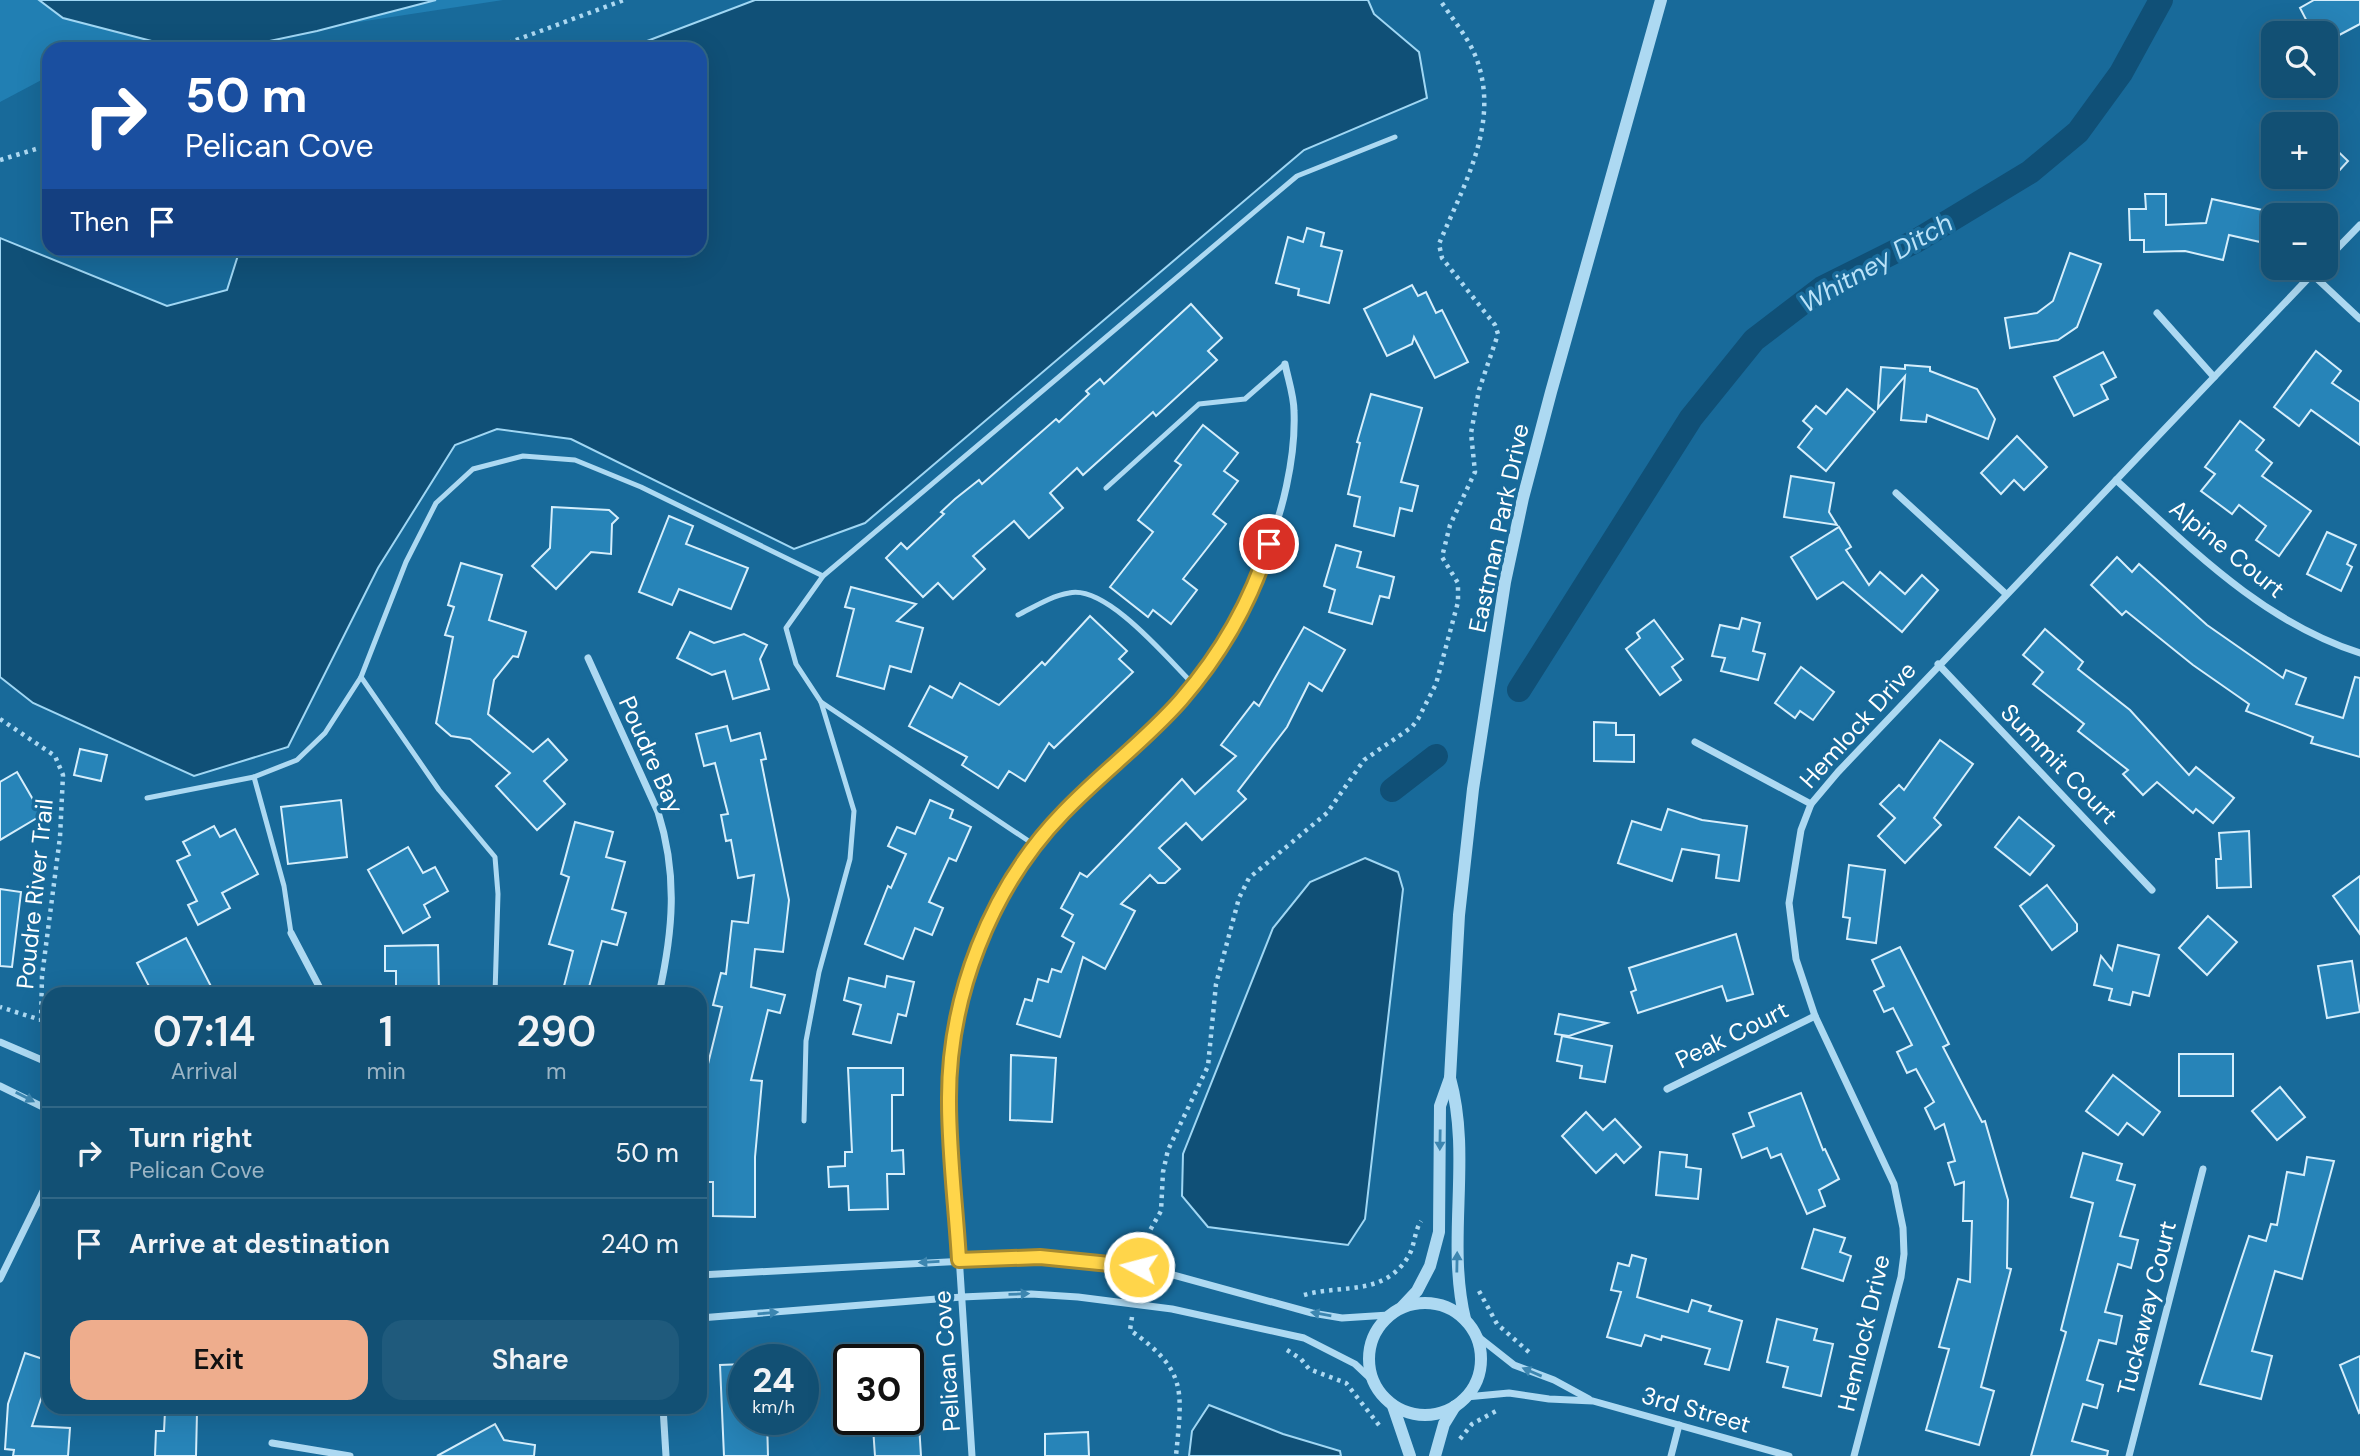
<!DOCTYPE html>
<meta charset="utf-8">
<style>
:root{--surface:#125074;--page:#1f5a7c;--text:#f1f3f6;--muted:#9cb5c5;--line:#316786;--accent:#eead8d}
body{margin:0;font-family:"DM Sans",sans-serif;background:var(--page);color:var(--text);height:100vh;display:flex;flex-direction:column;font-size:26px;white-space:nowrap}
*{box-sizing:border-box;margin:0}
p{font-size:23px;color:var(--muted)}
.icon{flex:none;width:38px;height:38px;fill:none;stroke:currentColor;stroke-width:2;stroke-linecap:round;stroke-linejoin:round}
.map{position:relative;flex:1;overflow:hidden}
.drawer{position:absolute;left:42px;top:987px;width:665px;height:427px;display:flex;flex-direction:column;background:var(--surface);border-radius:21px;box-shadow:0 7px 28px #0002,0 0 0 2px var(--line)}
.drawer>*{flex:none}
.hud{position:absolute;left:42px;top:42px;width:665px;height:214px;border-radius:21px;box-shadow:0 7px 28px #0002,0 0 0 2px var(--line);background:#1a4fa0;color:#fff;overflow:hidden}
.tools{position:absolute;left:2261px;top:21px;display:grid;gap:14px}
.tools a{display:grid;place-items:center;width:77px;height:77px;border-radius:14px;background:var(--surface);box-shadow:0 7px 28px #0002,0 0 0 2px var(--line);font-size:35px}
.speed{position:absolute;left:728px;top:1344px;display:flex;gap:14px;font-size:35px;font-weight:700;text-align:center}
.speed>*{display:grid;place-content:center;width:91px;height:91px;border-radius:50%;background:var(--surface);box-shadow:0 7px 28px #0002,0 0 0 2px var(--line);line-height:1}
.speed small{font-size:18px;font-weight:400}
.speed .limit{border:4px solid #111;border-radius:10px;background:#fff;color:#111}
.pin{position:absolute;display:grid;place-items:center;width:60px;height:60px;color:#fff;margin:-30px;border:4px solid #fff;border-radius:50%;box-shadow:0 2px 7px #0007}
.me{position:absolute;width:77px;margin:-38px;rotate:277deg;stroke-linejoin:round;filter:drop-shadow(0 0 5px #0008)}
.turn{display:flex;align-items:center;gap:24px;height:147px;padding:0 28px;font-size:32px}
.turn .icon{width:91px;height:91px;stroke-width:2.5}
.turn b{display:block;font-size:49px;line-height:60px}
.then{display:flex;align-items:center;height:66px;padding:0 28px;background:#0003;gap:14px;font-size:26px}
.eta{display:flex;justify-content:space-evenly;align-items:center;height:119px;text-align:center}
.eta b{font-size:42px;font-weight:600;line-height:49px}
.action{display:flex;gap:14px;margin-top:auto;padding:14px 28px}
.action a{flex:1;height:80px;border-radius:21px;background:var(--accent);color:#111;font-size:28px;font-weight:600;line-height:80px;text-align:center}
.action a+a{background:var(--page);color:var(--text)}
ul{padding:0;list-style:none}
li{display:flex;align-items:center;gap:21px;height:91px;padding:0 28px;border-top:2px solid var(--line)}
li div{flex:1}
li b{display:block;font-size:26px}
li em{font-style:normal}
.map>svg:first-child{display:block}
.green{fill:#217fb3}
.water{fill:#105077;stroke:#a0d7f4;stroke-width:2}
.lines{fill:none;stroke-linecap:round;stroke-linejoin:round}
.canal{stroke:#105077;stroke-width:24}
.building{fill:#2784b8;stroke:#d5eefc;stroke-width:2}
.path{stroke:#add9f2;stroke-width:4.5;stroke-dasharray:3.5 5;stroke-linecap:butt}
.service{stroke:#add9f2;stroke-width:5}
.minor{stroke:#add9f2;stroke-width:7}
.tertiary{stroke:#add9f2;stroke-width:12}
.oneway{fill:#3d86b0}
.route-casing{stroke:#a68a30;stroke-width:18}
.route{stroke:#ffd54a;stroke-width:12}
.labels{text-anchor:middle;stroke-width:7;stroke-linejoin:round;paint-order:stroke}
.street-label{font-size:24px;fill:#fff;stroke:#186a9a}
.water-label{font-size:26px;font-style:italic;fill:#bae2f8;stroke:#186a9a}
</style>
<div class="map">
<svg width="2360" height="1456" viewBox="0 0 2360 1456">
<rect width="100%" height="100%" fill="#186a9a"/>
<path class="green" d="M0,0H503L181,49H49V76L0,102Z"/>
<g class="water">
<path d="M39,0H436L317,31L241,47L167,45L63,18Z"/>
<path d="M755,0H1368L1374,14L1419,52L1427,98L1304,150L865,523L794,549L571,439L497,429L455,445L378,568L288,747L194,776L33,703L0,677V238L167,306L227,290L240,249L700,248V49H626Z"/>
<path d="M1365,858L1398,872L1403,889L1365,1219L1348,1245L1208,1227L1182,1196L1183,1154L1273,928L1310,882Z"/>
<path d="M1209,1405L1283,1434L1340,1451L1341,1456H1189L1192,1431Z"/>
</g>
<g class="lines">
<g class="canal">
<path d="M1519,690L1691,418L1754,340L1822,288L1916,241L2030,172L2078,132L2121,73L2161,0"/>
<path d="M1392,790L1436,756"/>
</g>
</g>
<g class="building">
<path d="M2314,0H2360V24L2326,42V33H2313L2300,8Z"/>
<path d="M2326,140L2348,161L2326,185Z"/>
<path d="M2145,194H2166V225L2206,223L2212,199L2267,211L2260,242L2229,235L2223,260L2185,251L2144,252V240H2130L2129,209H2146Z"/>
<path d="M1307,228L1324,233L1321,246L1342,251L1329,303L1298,295L1299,289L1276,283L1288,237L1303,242Z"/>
<path d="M2070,253L2101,264L2077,327L2058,340L2010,348L2005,318L2037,313L2053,301Z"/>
<path d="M1412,285L1418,296L1426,292L1436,313L1442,310L1468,362L1435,378L1414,337L1412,344L1387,356L1364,309Z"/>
<path d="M1191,304L1222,338L1208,351L1217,360L1156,416L1153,412L1083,475L1077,468L1050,493L1063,508L1029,538L1014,521L973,556L985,569L953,599L938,583L923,597L886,558L901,543L907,549L944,514L941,512L955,499L979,480L982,484L1056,419L1059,422L1089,394L1086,391L1100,379L1104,384Z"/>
<path d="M2316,351L2341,371L2332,383L2360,402V445L2311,410L2299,426L2274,407Z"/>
<path d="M2103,352L2116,377L2101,385L2108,399L2074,416L2054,377Z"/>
<path d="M1905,365L1930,367V371L1977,389L1995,419L1988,439L1927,415L1926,422L1901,420L1905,376L1878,408L1881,367L1905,369Z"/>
<path d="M1847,389L1875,412L1826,471L1798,447L1812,429L1803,421L1816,406L1826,414Z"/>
<path d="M1371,394L1422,408L1401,482L1418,486L1412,511L1400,508L1394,536L1354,526L1360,497L1348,494L1360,443L1357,442Z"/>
<path d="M2240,421L2264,440L2256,450L2272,463L2262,476L2311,511L2279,556L2256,540L2266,526L2239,505L2232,514L2201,491L2215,474L2205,467Z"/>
<path d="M1203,425L1238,453L1224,471L1238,481L1213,514L1226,524L1183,579L1197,590L1171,624L1153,610L1148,617L1110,587L1153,532L1138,520L1181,465L1175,461Z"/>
<path d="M2017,436L2047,467L2024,490L2014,480L2001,494L1981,473Z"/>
<path d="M1791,476L1834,483L1829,512L1837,525L1784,517Z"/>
<path d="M552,507L609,510L618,518L612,524L611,554L591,552L556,589L532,566L550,548Z"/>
<path d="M669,516L693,526L686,544L748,568L731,609L679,589L672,605L639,592Z"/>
<path d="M1839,527L1851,547L1846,550L1869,585L1880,572L1905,594L1922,575L1938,590L1902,632L1843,582L1817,599L1791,557Z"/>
<path d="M2327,532L2356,545L2347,564L2352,567L2341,591L2307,574Z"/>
<path d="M1336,545L1361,552L1357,567L1394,577L1389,598L1380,596L1372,624L1329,612L1335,590L1324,586Z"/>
<path d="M2117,557L2132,572L2139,564L2207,625L2283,678L2286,670L2306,678L2296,704L2343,718L2355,677L2360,678V757L2311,743L2313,737L2246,711L2249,704L2193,665L2126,611L2122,615L2091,585Z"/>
<path d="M461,563L502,575L489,620L526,632L518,657L513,656L494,680L488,714L533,752L548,739L567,760L544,781L565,804L537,830L496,786L510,773L470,739L451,736L436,723L453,637L445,635L454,607L448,605Z"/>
<path d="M851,587L916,604L897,621L923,628L911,672L890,666L884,689L837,676L854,609L845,607Z"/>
<path d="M1090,616L1127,651L1119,659L1133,672L1054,748L1049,743L1025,781L1009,771L998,788L962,765L967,757L909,726L930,686L952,698L960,683L999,705L1042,662L1045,665Z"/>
<path d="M1742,618L1760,623L1753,651L1765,654L1758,680L1721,671L1725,658L1712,656L1720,625L1739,629Z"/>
<path d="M1654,620L1683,659L1672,667L1681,680L1660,695L1626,649L1640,638L1637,633Z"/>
<path d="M1304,627L1345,650L1322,691L1309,683L1287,727L1238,791L1246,799L1202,840L1186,823L1159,848L1180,869L1165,883H1158L1150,875L1121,904L1135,911L1105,969L1083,957L1060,1037L1017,1024L1025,999L1032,1001L1038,979L1048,982L1052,969L1061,972L1074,943L1062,936L1073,915L1061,908L1080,873L1087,877L1182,779L1195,794L1236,756L1221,745L1254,702L1259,706Z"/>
<path d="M2045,629L2083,662L2078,669L2130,710L2189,775L2196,767L2234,798L2213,823L2196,809L2193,813L2157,782L2143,795L2123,774L2128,770L2078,731L2084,724L2033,684L2043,672L2023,655Z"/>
<path d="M690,632L714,643L744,634L767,645L760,659L769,689L733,699L725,671L712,675L677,658Z"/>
<path d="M1801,667L1834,692L1813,720L1800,711L1795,718L1775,703Z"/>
<path d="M1594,722L1616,723V735H1634V762L1594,761Z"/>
<path d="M727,726L731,741L760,733L766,759L761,760L789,900L783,952L755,949L751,987L785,995L780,1013L768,1010L751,1080L762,1081L755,1157V1217L713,1216V1182H700V1155L704,1156L708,1106L700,1105L704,1064H708L722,1007L713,1005L721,973L726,974L732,921L748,923L754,875L738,878L731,840L726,841L721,815L728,814L715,763L704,766L696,734Z"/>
<path d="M1940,740L1973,764L1934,818L1941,825L1905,863L1878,836L1895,818L1880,804L1899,785L1904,790Z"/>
<path d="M80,749L107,755L101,781L74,775Z"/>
<path d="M17,772L42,815L0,840V782Z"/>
<path d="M341,800L347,857L288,864L281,807Z"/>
<path d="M930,800L953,810L950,818L971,827L956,861L949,858L929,902L943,908L932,935L915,928L903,959L865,944L888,886L891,888L906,854L888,846L897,827L915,834Z"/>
<path d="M1668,809L1702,820L1747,826L1739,881L1716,878L1719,855L1682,849L1672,881L1618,863L1632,821L1661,830Z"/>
<path d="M2019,817L2054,846L2030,875L1995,847Z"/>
<path d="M575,822L613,832L606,857L625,862L612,909L626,913L617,945L602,941L587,994H562L573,951L549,944L569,877L561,874Z"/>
<path d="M214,826L220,837L235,829L258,874L222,893L230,908L198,925L188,905L197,901L177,861L190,855L183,842Z"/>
<path d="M2249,831L2251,887L2217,888L2216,859H2221L2219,833Z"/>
<path d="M408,847L423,873L435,867L448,891L424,905L430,917L403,933L368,870Z"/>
<path d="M1849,865L1885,870L1876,943L1847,939L1850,918L1843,917Z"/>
<path d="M2360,876V934L2333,896Z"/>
<path d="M2047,885L2077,924V931L2052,950L2020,906Z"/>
<path d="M0,889L21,892L12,967L0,966Z"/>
<path d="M2208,916L2237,942L2207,975L2179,948Z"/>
<path d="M1736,934L1753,994L1727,1001L1722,986L1638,1013L1631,992L1636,990L1629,968Z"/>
<path d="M186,938L215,994H153L137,963Z"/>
<path d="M438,945L439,994H396V971H385V946Z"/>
<path d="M2118,945L2159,955L2149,996L2133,992L2130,1005L2109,1000L2112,989L2094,985L2101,956L2112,970Z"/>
<path d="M1900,947L1949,1044L1943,1047L1982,1122L1985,1121L2008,1200L2007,1268L2011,1269L1981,1387L1994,1391L1979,1445L1926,1430L1949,1349L1939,1347L1958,1279L1970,1282L1972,1221H1963L1964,1182L1955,1185L1948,1163L1955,1161L1944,1124L1935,1129L1925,1108L1934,1102L1916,1069L1907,1073L1897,1052L1912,1045L1893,1008L1884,1012L1874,991L1884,986L1872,960Z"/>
<path d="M2352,961L2360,1012L2327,1018L2318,966Z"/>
<path d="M887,976L914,982L906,1016L898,1014L891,1043L853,1034L861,1005L844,1000L849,978L885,987Z"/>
<path d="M1559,1014L1607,1023L1569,1036L1555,1034Z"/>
<path d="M1562,1036L1612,1046L1605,1082L1580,1078L1582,1066L1557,1061Z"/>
<rect x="2179" y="1054" width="54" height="42"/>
<path d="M1011,1055L1056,1058L1052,1122L1010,1120Z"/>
<path d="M848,1068H903V1095H892V1151L903,1150L904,1174H887L888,1209L849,1210L848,1186L829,1187L828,1167L845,1166V1152H852Z"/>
<path d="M2113,1075L2160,1112L2143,1135L2127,1123L2118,1135L2086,1111Z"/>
<path d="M2280,1087L2305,1117L2277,1140L2252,1111Z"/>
<path d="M1801,1093L1823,1150L1825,1149L1839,1179L1819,1190L1825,1206L1807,1214L1781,1154L1771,1158L1767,1148L1742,1158L1733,1134L1754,1126L1749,1113Z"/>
<path d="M1586,1112L1603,1130L1615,1119L1641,1147L1624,1163L1616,1154L1596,1173L1562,1136Z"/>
<path d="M1660,1152L1687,1155L1686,1167L1701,1169L1698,1199L1656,1195Z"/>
<path d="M2083,1153L2122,1164L2117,1180L2135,1185L2120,1236L2138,1240L2131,1268L2118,1264L2105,1312L2122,1316L2116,1344L2099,1340L2087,1380L2103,1385L2097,1408L2083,1404L2072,1441L2108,1451L2107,1456H2031L2066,1332L2061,1330L2093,1203L2071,1197Z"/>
<path d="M2307,1157L2334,1161L2302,1279L2275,1271L2252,1351L2272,1356L2261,1399L2200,1384L2249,1236L2266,1241L2271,1224L2277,1225L2287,1172L2304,1175Z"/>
<path d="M1814,1229L1845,1238L1840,1252L1851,1256L1843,1281L1802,1268Z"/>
<path d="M1632,1255L1646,1259L1637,1297L1688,1312L1692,1300L1711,1306L1709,1311L1742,1321L1729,1370L1705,1364L1710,1349L1662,1336L1661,1340L1645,1335L1641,1346L1607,1337L1621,1292L1611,1290L1618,1263L1629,1266Z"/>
<path d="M1777,1319L1817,1329L1814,1340L1833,1344L1821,1396L1783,1387L1788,1367L1767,1362Z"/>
<path d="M25,1353L49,1361V1385L46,1384L32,1426L70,1428L68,1456H13L14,1450L5,1449L8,1404Z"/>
<path d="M2360,1356V1412L2359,1413L2340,1365Z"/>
<path d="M744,1364V1419H767L768,1456H724L720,1365Z"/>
<path d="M165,1411L197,1412L196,1456H155L156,1431H164Z"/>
<path d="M495,1424L504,1440L535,1445L534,1456H437Z"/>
<path d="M919,1424L921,1456H875L873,1427Z"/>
<path d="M1088,1432L1089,1456H1045V1434Z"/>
</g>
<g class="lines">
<g class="path">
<path d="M492,49L624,0"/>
<path d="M0,160L49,145"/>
<path d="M0,719L55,756L63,775L60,837L42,976L41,1020L0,1007"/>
<path d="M1142,1253L1145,1239L1161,1211L1163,1172L1168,1150L1208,1066L1216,984L1239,898L1249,878L1327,813L1364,760L1412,727L1418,719L1436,684L1458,602V583L1442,557L1450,525L1475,472L1471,433L1479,390L1498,334L1495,325L1442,258L1439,244C1464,184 1502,121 1475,55C1467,36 1451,17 1440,0"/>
<path d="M1479,1291L1497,1324L1530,1353"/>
<path d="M1304,1295C1341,1284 1383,1297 1408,1257C1415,1246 1414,1232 1421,1221"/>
<path d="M1132,1317L1130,1330C1188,1371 1182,1390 1176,1456"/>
<path d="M1287,1350L1301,1359L1309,1369L1346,1383L1382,1429"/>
<path d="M1460,1439L1472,1424L1496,1411"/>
</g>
<g class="service">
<path d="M1106,488L1199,404L1245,399L1285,364"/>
<path d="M1018,615C1034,607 1051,596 1069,593C1106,584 1168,659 1193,684"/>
<path d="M361,677L439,790L495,857L498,894L495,994"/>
<path d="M821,702L1036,846"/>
<path d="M254,777L284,886L291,933"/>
<path d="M147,798L254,777L297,760L325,733L361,677L406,562L436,503L473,469L523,456L575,460L641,487L823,576"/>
<path d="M804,1121L806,1041L819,972L850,859L854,811L821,702L796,664L786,628L823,576L1297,176L1395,137"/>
</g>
<g class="minor">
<path d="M2326,260L2360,225"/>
<path d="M2312,274L2360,319"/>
<path d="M2157,313L2214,377"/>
<path d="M2116,480C2191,548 2261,621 2360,653"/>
<path d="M1896,493L2006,594"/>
<path d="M588,658L658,812C678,875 673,931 659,994"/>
<path d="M1938,664L2152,890"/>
<path d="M1695,742L1811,804"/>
<path d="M291,933L323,994"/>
<path d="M0,1042L49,1063"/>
<path d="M0,1086L49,1110"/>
<path d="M1667,1089L1815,1016"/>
<path d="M700,1275L1040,1257L1148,1268L1312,1313L1342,1318L1389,1315"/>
<path d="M0,1279L49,1179"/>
<path d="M700,1318L962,1297L1031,1294L1078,1297L1172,1309L1304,1338L1355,1364L1373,1381"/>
<path d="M1476,1335L1514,1365L1554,1380L1589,1399"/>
<path d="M1466,1397L1509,1393L1549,1399L1593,1401L1789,1456"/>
<path d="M663,1407L666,1456"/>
<path d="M272,1443L350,1456"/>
<path d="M972,1456L949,1101C954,1022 969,947 1012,879C1058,809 1124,762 1179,702C1241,634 1298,504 1294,411C1294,396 1288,379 1285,364"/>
<path d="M1671,1456L1679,1425"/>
<path d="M1854,1456L1901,1277L1904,1254L1903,1228L1894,1184L1815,1016L1796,959L1789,903L1801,830L1811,804L1838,772L2318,268"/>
<path d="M2129,1456L2203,1169"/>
</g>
<g class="tertiary">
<path d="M1450,1078C1472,1157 1446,1240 1465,1319"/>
<circle cx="1425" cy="1359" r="56"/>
<path d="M1402,1307L1417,1291L1430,1266L1439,1232L1440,1106L1450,1078L1459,915L1473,789L1505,582L1523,498L1551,392L1661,0"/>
<path d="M1393,1406L1410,1456"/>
<path d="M1435,1456L1444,1424L1455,1406"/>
</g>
</g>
<defs><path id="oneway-solid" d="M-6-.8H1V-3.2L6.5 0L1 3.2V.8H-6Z" transform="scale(1.75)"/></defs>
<g class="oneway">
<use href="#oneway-solid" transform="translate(25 1097) rotate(27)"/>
<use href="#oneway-solid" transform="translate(1440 1140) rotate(91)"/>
<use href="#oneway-solid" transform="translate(929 1262) rotate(177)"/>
<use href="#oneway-solid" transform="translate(1457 1262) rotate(-89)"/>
<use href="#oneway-solid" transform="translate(1019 1294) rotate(-2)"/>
<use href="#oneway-solid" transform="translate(768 1313) rotate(-5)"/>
<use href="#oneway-solid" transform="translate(1321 1314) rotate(-170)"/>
<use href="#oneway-solid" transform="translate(1532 1372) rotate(-157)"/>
</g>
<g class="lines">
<g class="route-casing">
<path id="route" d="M1139,1267L1040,1257L959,1260C956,1208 949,1154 949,1102C948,998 990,888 1063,813C1100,774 1145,741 1181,700C1220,655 1251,602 1269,544"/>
</g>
<use href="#route" class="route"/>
</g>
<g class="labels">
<g class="street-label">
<text transform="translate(1499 528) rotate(-78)" y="8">Eastman Park Drive</text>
<text transform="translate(2227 549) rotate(39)" y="8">Alpine Court</text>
<text transform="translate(1858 725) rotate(-48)" y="8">Hemlock Drive</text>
<text transform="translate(651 755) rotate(66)" y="8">Poudre Bay</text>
<text transform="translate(2059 764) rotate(46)" y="8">Summit Court</text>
<text transform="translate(35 894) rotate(-84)" y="8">Poudre River Trail</text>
<text transform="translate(1732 1035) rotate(-26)" y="8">Peak Court</text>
<text transform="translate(2147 1308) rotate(-76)" y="8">Tuckaway Court</text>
<text transform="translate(1864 1333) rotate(-77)" y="8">Hemlock Drive</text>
<text transform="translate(947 1361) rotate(-94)" y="8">Pelican Cove</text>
<text transform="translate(1696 1410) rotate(16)" y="8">3rd Street</text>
</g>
<g class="water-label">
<text transform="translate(1876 263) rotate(-30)" y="9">Whitney Ditch</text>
</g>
</g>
</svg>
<div class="tools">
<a><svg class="icon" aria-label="search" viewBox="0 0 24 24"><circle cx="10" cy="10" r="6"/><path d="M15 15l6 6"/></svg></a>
<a>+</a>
<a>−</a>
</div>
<div class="speed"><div>24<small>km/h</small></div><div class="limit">30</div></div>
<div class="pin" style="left:1269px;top:544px;background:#d93025"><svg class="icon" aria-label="arrive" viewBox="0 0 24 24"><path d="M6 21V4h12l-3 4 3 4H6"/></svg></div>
<svg class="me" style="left:1139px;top:1267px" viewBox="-20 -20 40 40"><circle r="17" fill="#ffd54a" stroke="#fff" stroke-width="3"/><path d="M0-11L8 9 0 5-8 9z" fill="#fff"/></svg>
<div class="hud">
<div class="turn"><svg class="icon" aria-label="right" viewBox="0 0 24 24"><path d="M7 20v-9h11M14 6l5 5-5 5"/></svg><div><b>50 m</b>Pelican Cove</div></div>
<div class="then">Then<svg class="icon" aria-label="arrive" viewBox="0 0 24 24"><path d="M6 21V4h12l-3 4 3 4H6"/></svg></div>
</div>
<section class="drawer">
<div class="eta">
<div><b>07:14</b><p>Arrival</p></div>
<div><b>1</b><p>min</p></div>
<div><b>290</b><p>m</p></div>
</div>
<ul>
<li><svg class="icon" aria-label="right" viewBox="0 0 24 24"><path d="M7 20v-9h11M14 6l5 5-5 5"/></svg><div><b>Turn right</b><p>Pelican Cove</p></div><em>50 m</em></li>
<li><svg class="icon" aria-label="arrive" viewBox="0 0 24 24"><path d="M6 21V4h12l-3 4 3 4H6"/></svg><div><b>Arrive at destination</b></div><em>240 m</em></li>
</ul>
<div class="action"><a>Exit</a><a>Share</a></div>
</section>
</div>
